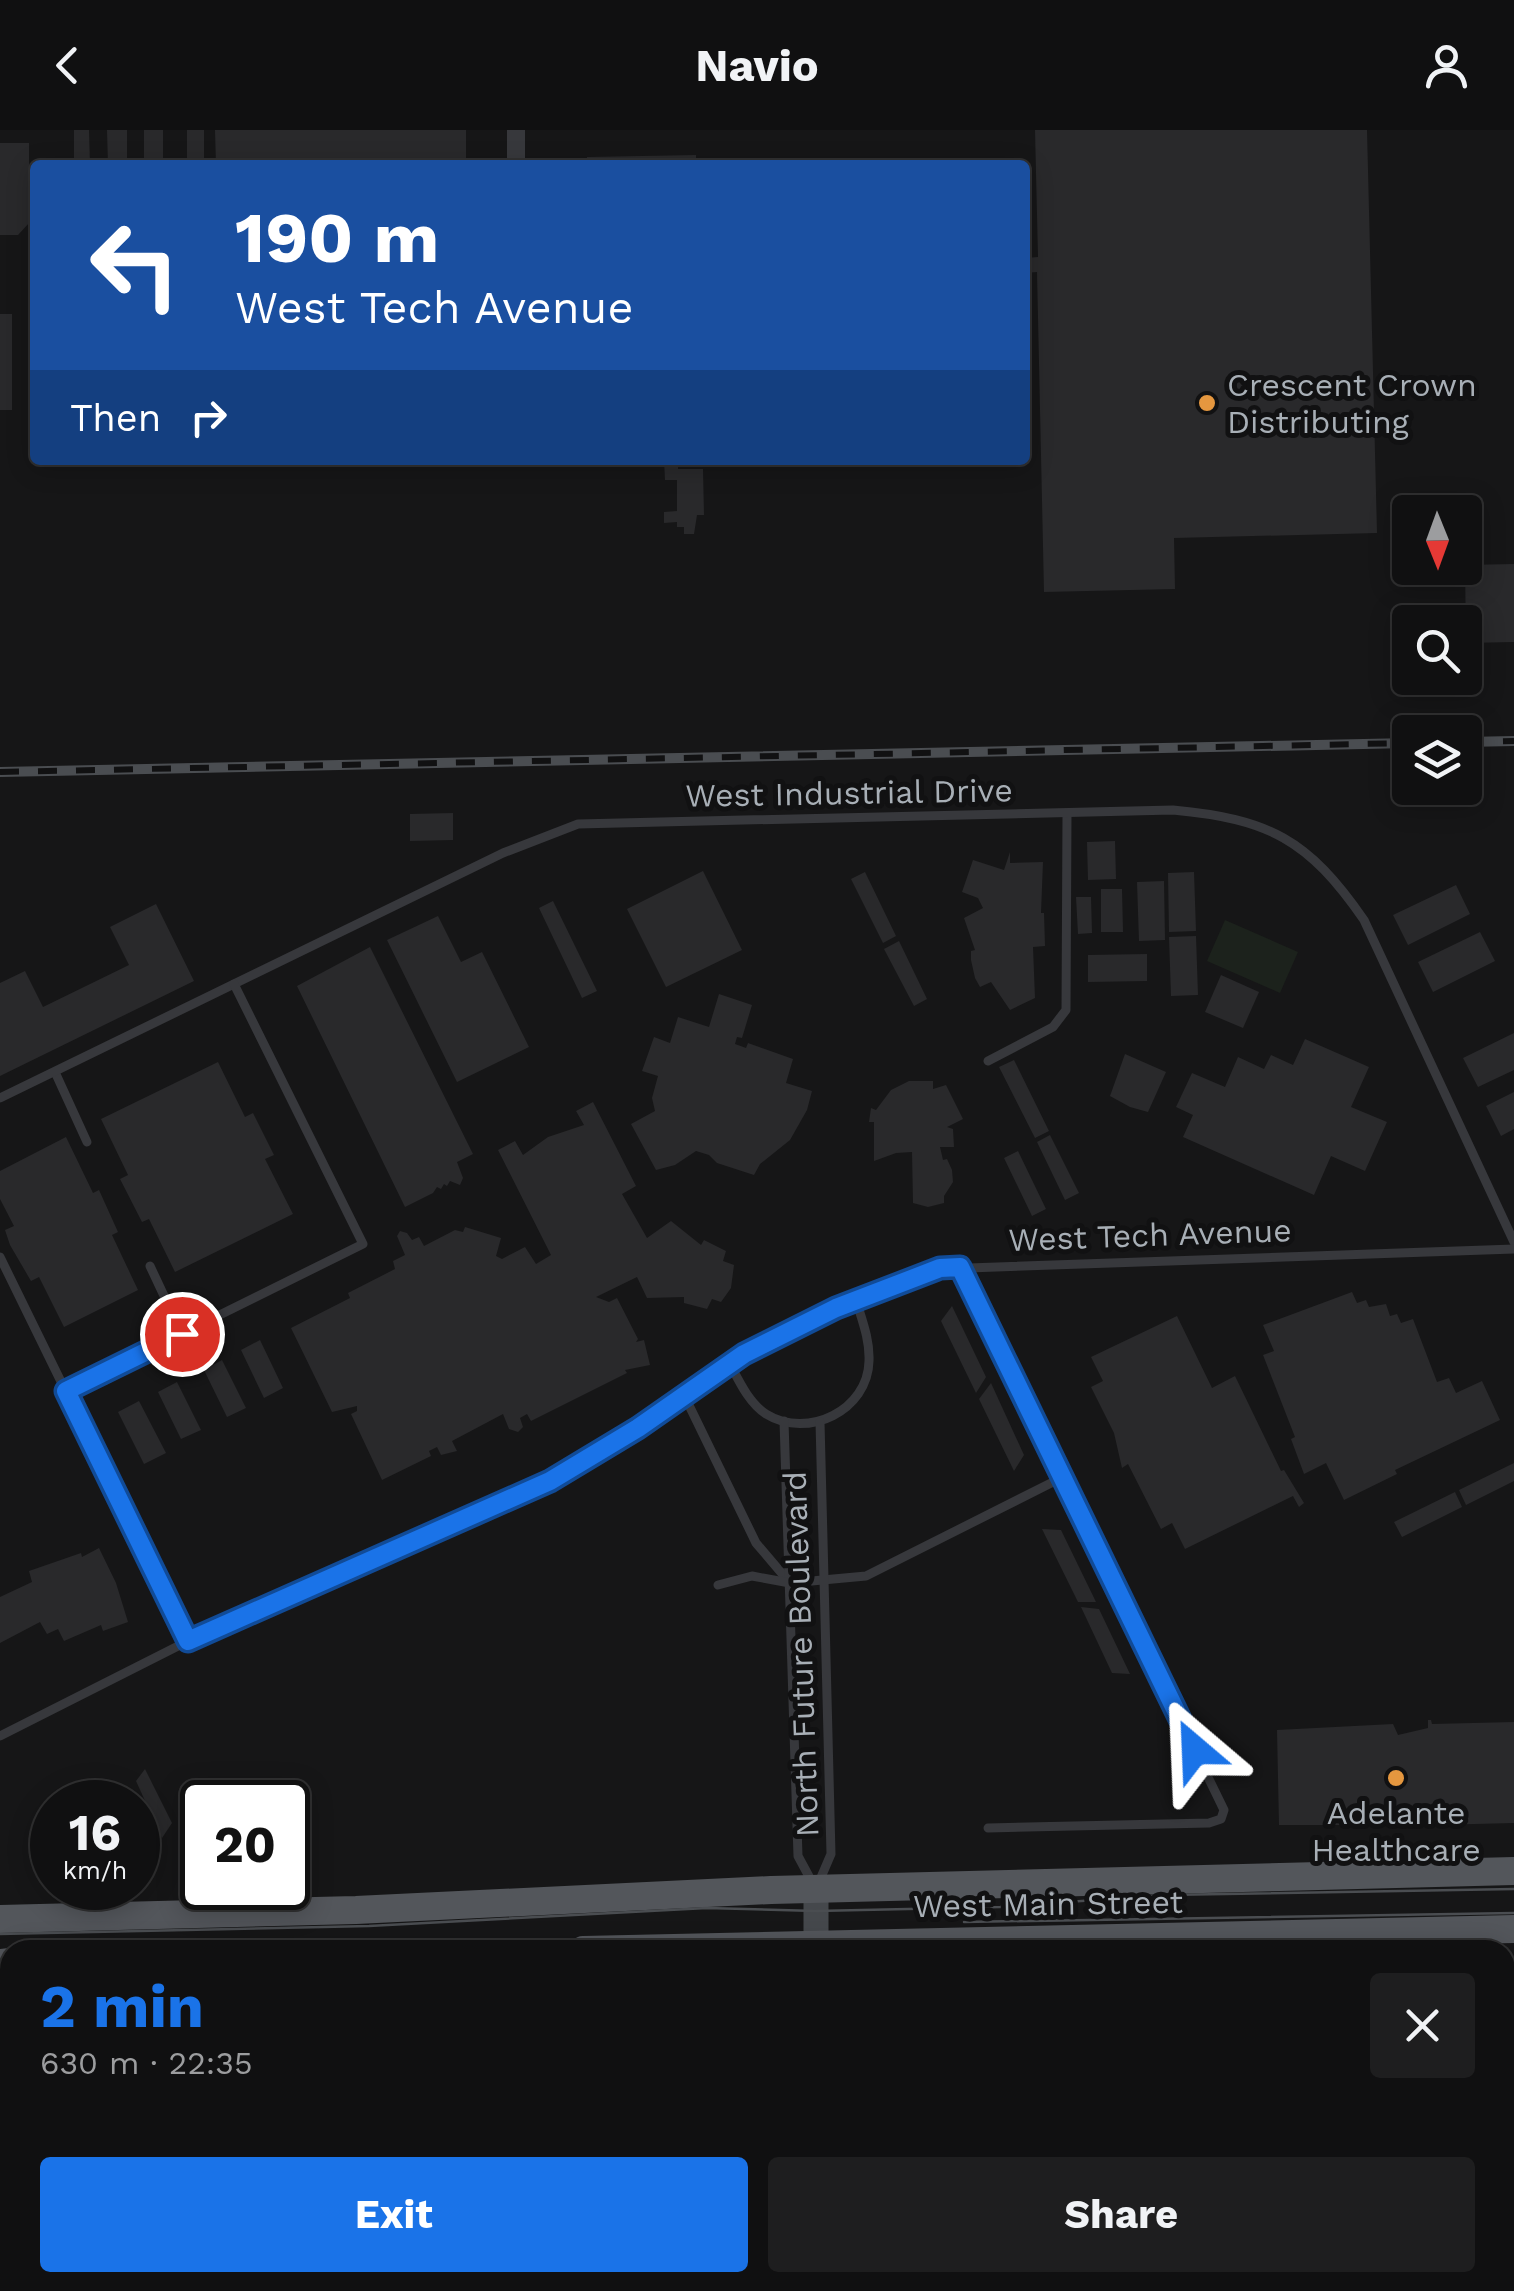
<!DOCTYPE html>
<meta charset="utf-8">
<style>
:root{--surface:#101011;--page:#1e1e1f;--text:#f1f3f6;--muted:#9c9d9f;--line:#303031;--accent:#1a73e8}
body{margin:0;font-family:"Work Sans",sans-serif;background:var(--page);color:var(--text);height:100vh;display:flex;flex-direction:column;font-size:38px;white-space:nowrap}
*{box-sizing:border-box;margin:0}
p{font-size:32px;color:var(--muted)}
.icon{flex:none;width:55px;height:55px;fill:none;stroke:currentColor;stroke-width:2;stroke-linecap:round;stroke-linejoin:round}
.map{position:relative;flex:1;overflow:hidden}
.side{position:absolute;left:0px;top:1810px;width:1515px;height:352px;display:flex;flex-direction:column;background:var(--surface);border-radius:30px 30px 0 0;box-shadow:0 5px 25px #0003,0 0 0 2px var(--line)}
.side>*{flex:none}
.guide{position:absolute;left:30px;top:30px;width:1000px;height:305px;border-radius:10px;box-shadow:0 5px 25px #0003,0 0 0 2px var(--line);background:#1a4fa0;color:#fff;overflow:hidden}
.needle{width:65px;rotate:179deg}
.tools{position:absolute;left:1392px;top:365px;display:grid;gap:20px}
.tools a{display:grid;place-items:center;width:90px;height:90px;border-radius:10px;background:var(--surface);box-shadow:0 5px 25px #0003,0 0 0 2px var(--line);font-size:50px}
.speed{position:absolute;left:30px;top:1650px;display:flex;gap:20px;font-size:50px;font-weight:700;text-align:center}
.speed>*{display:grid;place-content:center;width:130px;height:130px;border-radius:50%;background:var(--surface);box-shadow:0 5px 25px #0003,0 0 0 2px var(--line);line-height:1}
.speed small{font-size:25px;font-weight:400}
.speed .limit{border:5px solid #111;border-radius:15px;background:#fff;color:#111}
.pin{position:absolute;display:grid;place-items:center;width:85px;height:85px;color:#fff;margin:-42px;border:5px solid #fff;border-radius:50%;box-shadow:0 2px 10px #0007}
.me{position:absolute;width:110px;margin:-55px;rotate:334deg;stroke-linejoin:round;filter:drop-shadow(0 0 8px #0008)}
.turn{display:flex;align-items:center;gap:35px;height:210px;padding:0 40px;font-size:45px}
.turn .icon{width:130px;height:130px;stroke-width:2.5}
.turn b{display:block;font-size:70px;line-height:85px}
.then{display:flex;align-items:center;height:95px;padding:0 40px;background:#0003;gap:20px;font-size:38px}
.round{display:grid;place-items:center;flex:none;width:105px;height:105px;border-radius:10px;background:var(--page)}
.headline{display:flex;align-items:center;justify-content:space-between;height:170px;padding:0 40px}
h1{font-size:60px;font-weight:700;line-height:75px;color:var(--accent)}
.primary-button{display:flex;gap:20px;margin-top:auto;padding:20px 40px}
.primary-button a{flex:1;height:115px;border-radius:10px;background:var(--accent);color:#fff;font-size:40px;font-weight:700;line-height:115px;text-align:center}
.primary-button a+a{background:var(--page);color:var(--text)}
header{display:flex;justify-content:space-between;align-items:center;height:130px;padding:0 40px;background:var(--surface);font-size:45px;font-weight:700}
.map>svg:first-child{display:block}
.green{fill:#1c221c}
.building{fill:#29292b}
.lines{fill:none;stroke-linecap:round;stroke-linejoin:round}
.lane{stroke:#37383c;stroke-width:9}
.street{stroke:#37383c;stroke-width:18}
.secondary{stroke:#45484c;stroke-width:25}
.primary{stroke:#53565b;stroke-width:28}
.tram{stroke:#4a4d51;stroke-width:2.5}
.rail-casing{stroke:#4a4d51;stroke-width:10}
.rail{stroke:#111112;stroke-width:6;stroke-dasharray:19;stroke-linecap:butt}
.route-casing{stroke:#114b97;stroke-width:25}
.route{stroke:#1a73e8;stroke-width:18}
.poi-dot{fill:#e5973f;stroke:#111112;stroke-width:4}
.labels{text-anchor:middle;stroke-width:10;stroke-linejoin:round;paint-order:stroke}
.poi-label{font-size:32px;fill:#a8afb6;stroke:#111112;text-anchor:start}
.street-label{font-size:32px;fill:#a8afb6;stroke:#111112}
</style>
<header><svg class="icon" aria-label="back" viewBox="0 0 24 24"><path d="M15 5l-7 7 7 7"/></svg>Navio<svg class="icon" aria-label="person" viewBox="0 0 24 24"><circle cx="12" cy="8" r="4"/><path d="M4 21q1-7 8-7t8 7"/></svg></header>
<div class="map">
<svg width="1514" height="2161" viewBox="0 0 1514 2161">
<rect width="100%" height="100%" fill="#161617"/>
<path class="green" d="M1225,790L1298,822L1280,863L1207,831Z"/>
<g class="building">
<path d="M74,0H89L90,35H74Z"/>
<path d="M107,0H127V35H108Z"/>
<rect x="144" y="0" width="19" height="35"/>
<rect x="187" y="0" width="17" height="35"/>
<path d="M215,0H466V35H216Z"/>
<path d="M1035,0H1367L1377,403L1174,408L1175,459L1044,462L1037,142L1025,143V128L1038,127Z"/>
<path d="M0,13H29V93L18,105H0Z"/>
<path d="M696,25V35H587V27Z"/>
<rect x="0" y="184" width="12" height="96"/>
<path d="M664,330H678V339H703L704,385H697L694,404H684V397H677V392L664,393V382L677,381V350H665Z"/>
<path d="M1514,434V512L1466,513L1465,435Z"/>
<path d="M453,683V710L410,711V684Z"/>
<path d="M1115,711L1116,749L1088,750L1087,712Z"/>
<path d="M1010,722V733L1043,732L1041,783H1044L1045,816L1033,817L1035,868L1010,880L991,852L980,857L975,848L971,830V821L975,820L964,788L983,778L978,768L962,762L973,730L1004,740Z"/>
<path d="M703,741L742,820L666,857L627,779Z"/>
<path d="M865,742L896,806L883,813L851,749Z"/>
<path d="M1194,742L1196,801L1169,802L1168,743Z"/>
<path d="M1164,751L1165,810L1139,811L1137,752Z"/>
<path d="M1456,755L1470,784L1408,815L1393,785Z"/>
<path d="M1101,759H1122L1123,802H1101Z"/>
<path d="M1076,767H1091L1092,803L1078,804Z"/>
<path d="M553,771L597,861L582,868L539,778Z"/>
<path d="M156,774L194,851L0,946V853L25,841L43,877L129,835L110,797Z"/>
<path d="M438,786L461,832L482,822L529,917L457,952L387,810Z"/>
<path d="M1480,802L1495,831L1433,862L1418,832Z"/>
<path d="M1196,806L1198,865L1171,866L1169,807Z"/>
<path d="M899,811L927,869L914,876L884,819Z"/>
<path d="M370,817L473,1024L457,1032L463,1048L460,1055L450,1051L447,1056L444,1054L441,1059L437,1057L433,1063L405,1077L297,856Z"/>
<path d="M1147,824V851L1088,852V825Z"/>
<path d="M1221,845L1259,862L1243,898L1205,882Z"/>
<path d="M719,864L752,875L742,908L737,907L735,914L746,918L748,913L793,929L786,953L812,961L807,980L790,1010L760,1034L754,1045L717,1033L709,1025L696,1021L675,1035L656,1040L631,994L655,981L652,968L658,946L642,941L654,907L670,913L678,887L709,897Z"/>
<path d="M1514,903V940L1478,957L1463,928Z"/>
<path d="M1305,909L1369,937L1351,977L1387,992L1365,1041L1331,1026L1314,1065L1183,1007L1193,985L1176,977L1192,943L1225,957L1238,927L1264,939L1271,925L1293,935Z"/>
<path d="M1125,924L1166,942L1148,982L1130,977L1110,966Z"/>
<path d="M1014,930L1049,1001L1035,1008L999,937Z"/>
<path d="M218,932L245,987L253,983L274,1025L265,1029L293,1084L175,1142L149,1089L142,1092L120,1049L128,1045L101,989Z"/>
<path d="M909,951H933V959L946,955L963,989L947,997L953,999L954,1017H940L943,1030L947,1029L952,1040L953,1052L944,1066V1073L928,1077L913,1073L912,1022L896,1023L874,1031V992H869L871,978L876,980L891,960Z"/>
<path d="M1514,962V999L1501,1006L1486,976Z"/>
<path d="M593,972L636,1056L622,1064L647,1108L671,1091L701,1115L704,1110L726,1121L723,1131L734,1135L731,1158L721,1172L712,1169L707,1179L684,1173V1167L647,1168L637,1147L596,1167L609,1172L617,1168L638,1209L636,1212L644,1210L650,1235L625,1240L627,1243L531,1291L527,1284L520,1288L523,1297L518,1302L509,1299L503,1284L452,1311L457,1321L441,1325L437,1317L429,1321L431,1326L382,1350L351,1284L357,1281V1276L332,1282L291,1198L350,1168L348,1163L395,1139L393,1131L405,1125L397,1106L400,1101L407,1103L412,1110L419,1107L424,1116L455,1100L463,1102L465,1097L501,1108L496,1126L502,1129L525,1117L536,1134L551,1125L498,1020L515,1011L523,1025L548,1007L584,995L576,981Z"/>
<path d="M1050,1005L1079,1063L1065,1070L1037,1012Z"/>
<path d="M66,1007L93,1063L99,1060L118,1102L112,1105L138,1160L64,1197L39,1147L31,1151L10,1115L5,1100L14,1096L0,1069V1041Z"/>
<path d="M1018,1021L1046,1079L1032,1086L1004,1028Z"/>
<path d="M1352,1162L1357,1173L1366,1170L1369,1177L1386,1174L1390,1186L1397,1184L1401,1193L1413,1189L1437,1252L1449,1248L1456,1263L1482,1251L1500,1290L1395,1340L1397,1344L1344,1370L1326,1333L1304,1344L1291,1309L1295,1307L1263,1225L1274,1221L1263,1195Z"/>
<path d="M952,1176L986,1247L976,1263L941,1191Z"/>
<path d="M1177,1186L1212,1258L1235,1246L1281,1341L1284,1340L1304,1373L1299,1377L1293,1366L1185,1419L1172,1393L1161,1399L1128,1334L1122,1338L1114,1303L1091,1257L1103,1251L1091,1227Z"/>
<path d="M260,1210L283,1258L264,1268L241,1220Z"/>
<path d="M222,1230L246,1278L227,1287L204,1240Z"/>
<path d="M177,1252L201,1300L181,1309L158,1262Z"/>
<path d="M991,1253L1024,1325L1014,1341L979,1269Z"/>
<path d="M139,1271L166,1323L144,1334L118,1282Z"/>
<path d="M1514,1333V1351L1466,1375L1459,1360Z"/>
<path d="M1455,1362L1462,1377L1402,1407L1394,1392Z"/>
<path d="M1042,1399L1061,1400L1096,1472H1078Z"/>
<path d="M99,1418L116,1453L128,1492L103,1501L101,1495L64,1511L58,1499L47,1504L40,1492L0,1513V1467L32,1452L29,1441L81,1423L82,1427Z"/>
<path d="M1081,1477L1099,1479L1130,1544L1112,1543Z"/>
<path d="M1428,1590H1431L1432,1594L1514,1592V1693L1436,1695L1399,1691V1695H1279L1277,1600L1393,1594L1398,1605L1428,1598Z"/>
<path d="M145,1639L172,1693L162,1708L136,1651Z"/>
<path d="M1514,1827V1903H1505V1828Z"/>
<rect x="0" y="1916" width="10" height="47"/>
<rect x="0" y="1976" width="10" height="96"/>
<path d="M0,2114H10V2152H34V2159L0,2160Z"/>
<path d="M59,2152H107V2158L59,2159Z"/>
<path d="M856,2152H919L918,2161H855Z"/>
<rect x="938" y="2152" width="54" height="9"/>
<rect x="1006" y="2152" width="41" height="9"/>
<rect x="1060" y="2152" width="45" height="9"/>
<path d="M1123,2152H1159L1160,2161H1124Z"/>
</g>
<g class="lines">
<g class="lane">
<path d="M988,931L1053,897L1066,880L1067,683"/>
<path d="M55,942L87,1012"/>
<path d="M0,968L503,723L578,694L1173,680C1269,689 1308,709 1364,790L1514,1112"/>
<path d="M0,1127L188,1511"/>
<path d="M150,1136L182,1204"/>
<path d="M960,1137L1224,1680L1221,1689L1209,1693L988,1698"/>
<path d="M730,1234C739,1251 749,1273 766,1284C808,1310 868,1280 869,1231C870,1210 862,1190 856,1170"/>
<path d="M66,1261L363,1114L234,854"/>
<path d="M685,1267L756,1413L790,1453"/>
<path d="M784,1291L798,1726L812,1752"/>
<path d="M718,1455L752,1446L790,1453L866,1446L1063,1347"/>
<path d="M0,1606L188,1511L531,1361L638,1298L743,1224L836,1178L940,1139L1514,1119"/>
<path d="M819,1752L831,1724L820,1292"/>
<path d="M1505,1947H1514"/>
<path d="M1505,2018L1514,2017"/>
</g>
<g class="street">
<path d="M516,0V35"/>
<path d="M1505,2128L1514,2127"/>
<path d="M484,2152V2161"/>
<path d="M1344,2161L1373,2152"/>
</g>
<g class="secondary">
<path d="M816,1759V1820"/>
<path d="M816,2152V2161"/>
</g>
<g class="primary">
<path d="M0,1789L356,1780L771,1760L1514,1741"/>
<path d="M583,1820L1514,1799"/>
<path d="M0,1833L10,1832"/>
</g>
<g class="tram">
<path d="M964,1792L1514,1783"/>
<path d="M0,1804L369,1796L707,1778L816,1781L1000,1777L1164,1765L1514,1759"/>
</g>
<g class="rail-casing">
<g id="rail">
<path d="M1465,612L1514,611"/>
<path d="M0,642L1410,613"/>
</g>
</g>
<use href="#rail" class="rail"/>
</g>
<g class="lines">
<g class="route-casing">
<path id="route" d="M182,1204L66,1261L188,1511L550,1351L638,1298L744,1224L836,1178L940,1138L960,1137L1195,1620"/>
</g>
<use href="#route" class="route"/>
</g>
<g class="poi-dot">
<circle cx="1207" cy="273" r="10"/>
<circle cx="1396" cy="1648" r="10"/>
</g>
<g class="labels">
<g class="poi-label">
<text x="1227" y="266">Crescent Crown<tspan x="1227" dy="37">Distributing</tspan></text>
<text x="1396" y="1694" text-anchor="middle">Adelante<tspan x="1396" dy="37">Healthcare</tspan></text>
</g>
<g class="street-label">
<text transform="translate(849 663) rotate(-1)" y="11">West Industrial Drive</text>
<text transform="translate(1150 1105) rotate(-2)" y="11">West Tech Avenue</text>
<text transform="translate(801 1524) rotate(-92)" y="11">North Future Boulevard</text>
<text transform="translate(1048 1774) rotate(-1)" y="11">West Main Street</text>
</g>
</g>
</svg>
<div class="tools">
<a><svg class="needle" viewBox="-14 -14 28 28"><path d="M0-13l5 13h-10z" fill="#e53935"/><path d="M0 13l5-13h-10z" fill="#9c9d9f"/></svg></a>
<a><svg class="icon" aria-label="search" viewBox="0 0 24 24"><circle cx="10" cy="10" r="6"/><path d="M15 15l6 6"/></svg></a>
<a><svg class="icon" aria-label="layers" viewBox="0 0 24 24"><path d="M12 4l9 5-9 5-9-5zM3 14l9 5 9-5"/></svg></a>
</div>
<div class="speed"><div>16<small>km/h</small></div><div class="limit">20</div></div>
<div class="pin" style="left:182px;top:1204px;background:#d93025"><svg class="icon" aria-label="arrive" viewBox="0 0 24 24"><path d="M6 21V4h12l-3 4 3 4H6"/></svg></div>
<svg class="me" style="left:1195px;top:1620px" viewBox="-20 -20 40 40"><path d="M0-17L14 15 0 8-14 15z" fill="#1a73e8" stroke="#fff" stroke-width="4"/></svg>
<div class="guide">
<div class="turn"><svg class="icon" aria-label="left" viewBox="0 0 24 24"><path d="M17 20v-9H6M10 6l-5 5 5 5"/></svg><div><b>190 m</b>West Tech Avenue</div></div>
<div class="then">Then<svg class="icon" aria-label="right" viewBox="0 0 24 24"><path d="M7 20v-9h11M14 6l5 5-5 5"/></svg></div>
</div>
<section class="side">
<div class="headline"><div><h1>2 min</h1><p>630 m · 22:35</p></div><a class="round"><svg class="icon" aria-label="close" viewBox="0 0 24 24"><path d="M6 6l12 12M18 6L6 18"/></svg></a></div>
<div class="primary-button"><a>Exit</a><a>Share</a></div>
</section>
</div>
